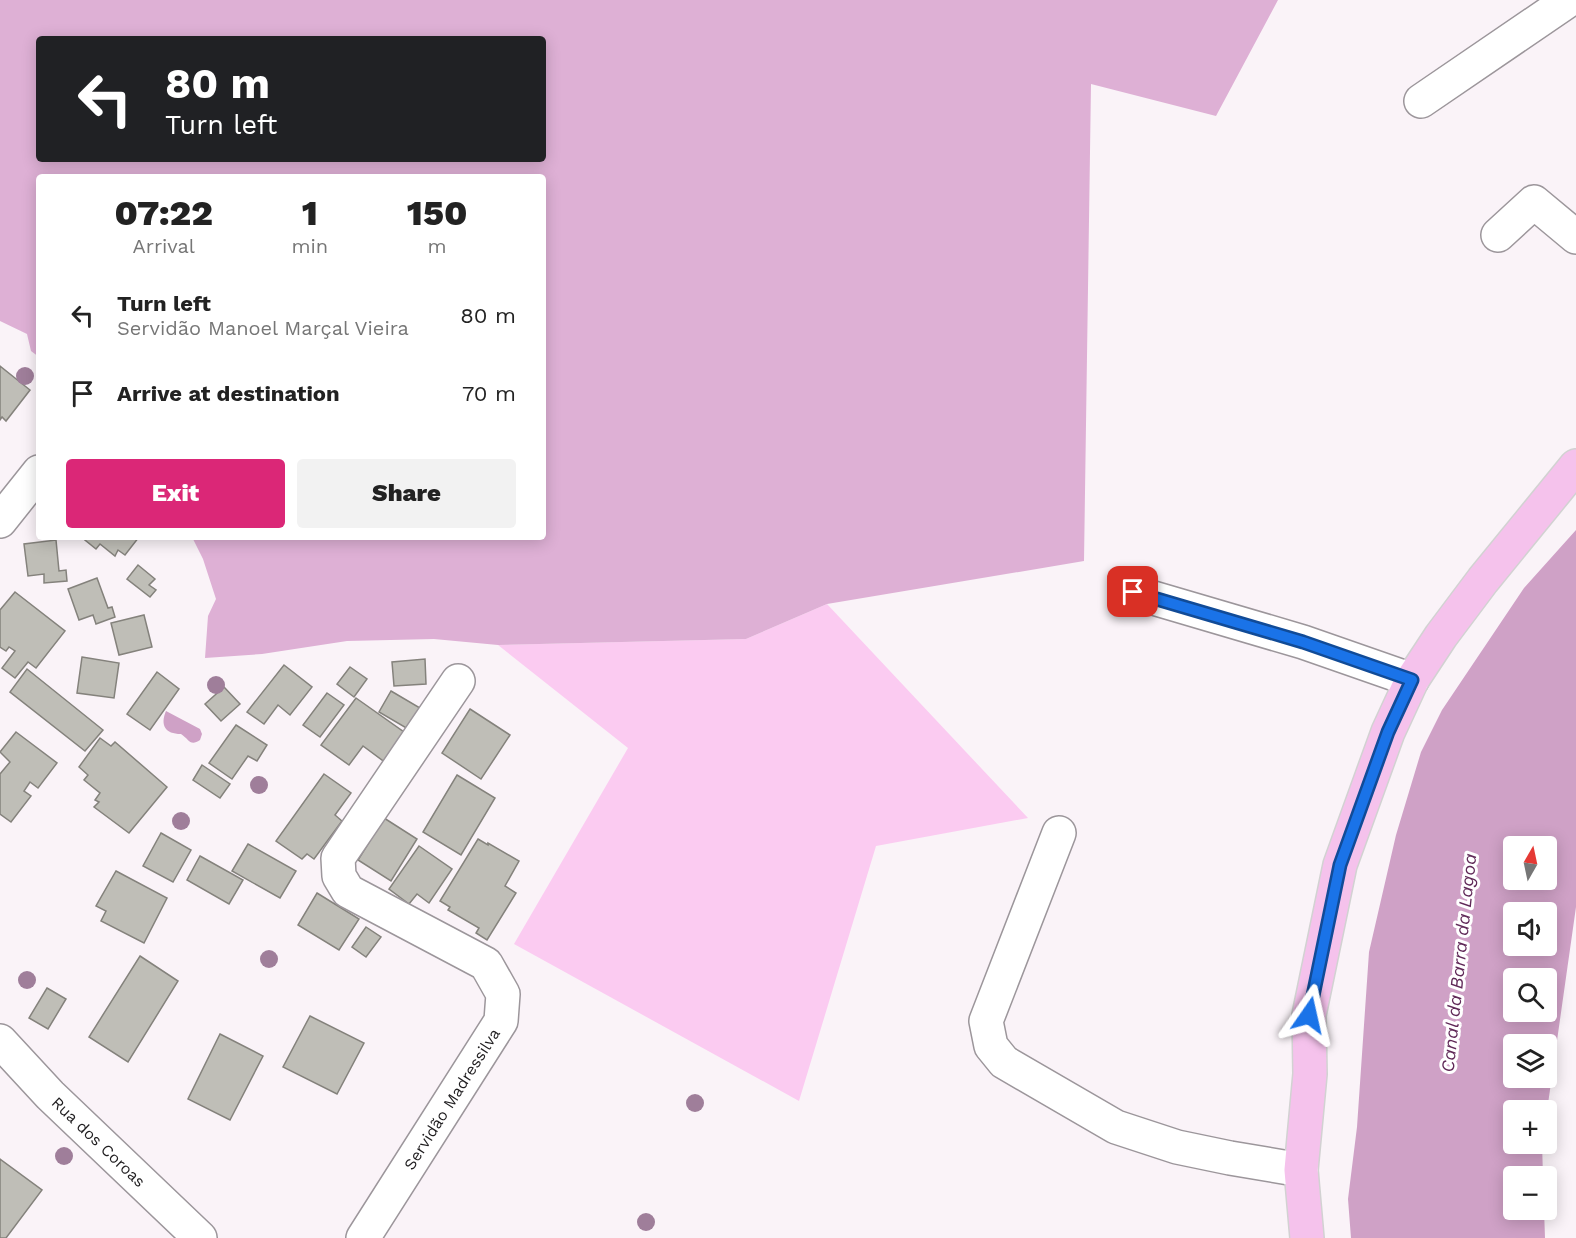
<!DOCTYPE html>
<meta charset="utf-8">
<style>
:root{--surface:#fff;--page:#f2f2f2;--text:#222;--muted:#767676;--accent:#db2777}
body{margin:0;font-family:"Work Sans",sans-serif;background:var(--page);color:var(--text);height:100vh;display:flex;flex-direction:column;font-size:22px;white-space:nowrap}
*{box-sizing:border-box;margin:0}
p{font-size:20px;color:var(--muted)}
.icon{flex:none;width:33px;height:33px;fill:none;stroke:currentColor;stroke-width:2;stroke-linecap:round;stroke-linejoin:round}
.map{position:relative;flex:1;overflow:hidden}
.sheet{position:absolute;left:36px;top:174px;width:510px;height:366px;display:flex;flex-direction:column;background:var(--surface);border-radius:6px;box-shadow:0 3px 15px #0003}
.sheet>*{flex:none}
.top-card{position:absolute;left:36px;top:36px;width:510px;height:126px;border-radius:6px;box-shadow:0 3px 15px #0003;background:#202124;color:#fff;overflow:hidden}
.needle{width:39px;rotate:9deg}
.tools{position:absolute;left:1503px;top:836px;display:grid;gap:12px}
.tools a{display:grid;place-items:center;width:54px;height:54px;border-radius:6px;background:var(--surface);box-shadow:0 3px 15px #0003;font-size:30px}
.pin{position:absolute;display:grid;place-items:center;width:51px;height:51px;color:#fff;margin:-26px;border-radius:12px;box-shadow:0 3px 9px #0006}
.me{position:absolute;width:66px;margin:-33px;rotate:11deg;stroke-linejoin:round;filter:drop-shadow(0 0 4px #0008)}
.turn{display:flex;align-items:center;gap:21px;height:126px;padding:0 30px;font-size:27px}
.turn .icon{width:78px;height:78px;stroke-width:2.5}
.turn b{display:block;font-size:42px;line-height:51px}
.eta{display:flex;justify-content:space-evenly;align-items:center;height:102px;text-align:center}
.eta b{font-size:36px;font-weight:800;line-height:42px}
.cta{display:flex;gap:12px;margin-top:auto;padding:12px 30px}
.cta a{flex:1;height:69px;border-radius:6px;background:var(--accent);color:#fff;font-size:24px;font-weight:800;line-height:69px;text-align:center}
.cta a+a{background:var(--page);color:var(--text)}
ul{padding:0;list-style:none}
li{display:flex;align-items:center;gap:18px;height:78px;padding:0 30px}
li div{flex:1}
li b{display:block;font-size:22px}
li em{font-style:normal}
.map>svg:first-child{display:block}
.green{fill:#fbcbf1}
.forest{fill:#deb0d5;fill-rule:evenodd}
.water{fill:#cfa1c6;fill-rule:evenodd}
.building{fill:#bfbeb7;stroke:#84827c;stroke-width:1.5}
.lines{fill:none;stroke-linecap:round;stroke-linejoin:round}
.minor-casing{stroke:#9c969b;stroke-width:36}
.major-casing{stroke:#d2d2d2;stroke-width:36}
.minor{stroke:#fff;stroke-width:33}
.major{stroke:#f5c2ec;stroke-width:33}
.tree{fill:#9f7e9a}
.route-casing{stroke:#114b97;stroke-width:15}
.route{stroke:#1a73e8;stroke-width:10}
.labels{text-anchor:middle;stroke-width:6;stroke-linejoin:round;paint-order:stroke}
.street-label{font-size:16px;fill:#1f1d1f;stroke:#fff}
.water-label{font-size:18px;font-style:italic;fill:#602958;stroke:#fff}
</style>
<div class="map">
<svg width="1576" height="1238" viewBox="0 0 1576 1238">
<rect width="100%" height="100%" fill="#faf3f8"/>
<path class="green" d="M827,604L1028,818L876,846L799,1101L514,944L628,748L498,645L746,639Z"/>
<path class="forest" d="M0,0H1278L1216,116L1091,84L1084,561L827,604L746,639L498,645L434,639L347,641L262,654L205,658L208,616L216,599L203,559L192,537H543V177H39V357L31,351L27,334L0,321ZM39,39H543V159H39Z"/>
<g class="water">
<path d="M1576,530V907L1547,1111L1514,1110V1143H1542L1543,1176H1514V1209H1544L1545,1238H1351L1348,1199L1357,1127L1369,952L1396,835L1421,752L1442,710L1524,588ZM1514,846H1546V879H1514ZM1514,912H1546V945H1514ZM1514,978H1546V1011H1514ZM1514,1044H1546V1077H1514Z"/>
<path d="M166,711L200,729L202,734L200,740C190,747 189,739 181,734C165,734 160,725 166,711Z"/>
</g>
<g class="building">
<path d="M0,366L30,390L6,421L2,417L0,420Z"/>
<path d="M87,537H139L125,555L118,550L115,556L100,544L96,549L85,540Z"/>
<path d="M56,540L59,571L66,570L67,581L44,583V574L28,576L24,544Z"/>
<path d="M138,565L155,579L149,585L156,590L150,597L127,579Z"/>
<path d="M97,578L108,608L112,607L115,617L96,624L93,615L79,620L68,589Z"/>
<path d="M15,592L65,631L36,668L28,662L15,678L2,668L15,651L9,647L6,651L0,647V610Z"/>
<path d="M144,615L152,647L119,655L111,623Z"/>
<path d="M82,657L119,663L114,698L77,693Z"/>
<path d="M425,659L426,684L394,686L392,662Z"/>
<path d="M284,665L312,687L290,715L278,705L264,724L247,712Z"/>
<path d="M350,667L367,679L354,697L337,684Z"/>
<path d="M27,669L103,730L85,751L10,692Z"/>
<path d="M157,672L179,689L150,730L127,714Z"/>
<path d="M224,687L240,704L221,721L205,704Z"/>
<path d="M391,691L420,708L408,729L379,712Z"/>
<path d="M327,693L344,705L320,737L303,725Z"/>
<path d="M356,698L411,737L390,766L363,746L349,765L321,745Z"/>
<path d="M470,709L510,735L481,779L442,753Z"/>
<path d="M236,725L267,745L257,761L248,756L232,779L209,763Z"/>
<path d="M16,732L57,763L38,788L30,782L24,791L31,796L11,822L0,814V774L10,762L0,752Z"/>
<path d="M100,738L111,746L115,742L167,787L129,833L94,807L99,802L95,800L100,793L84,780L88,775L79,767Z"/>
<path d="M202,765L230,784L220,798L193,780Z"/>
<path d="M324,774L351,793L335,815L342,821L314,859L307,854L302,859L276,841Z"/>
<path d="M457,775L495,798L461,855L423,832Z"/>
<path d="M384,818L417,839L391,881L358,860Z"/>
<path d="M161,833L191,850L173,882L143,866Z"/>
<path d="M478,839L488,845V843L519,861L505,886L516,893L487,940L476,933L479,928L448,910L450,907L440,901Z"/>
<path d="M248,844L296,871L280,898L232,871Z"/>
<path d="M419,846L452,869L429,903L417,894L409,904L389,889Z"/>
<path d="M200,856L243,880L229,904L187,880Z"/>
<path d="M116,871L167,898L144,943L101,921L106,911L96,906Z"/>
<path d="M317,893L359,919L339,950L298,925Z"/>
<path d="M366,927L381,937L366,957L352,947Z"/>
<path d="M140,956L178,981L128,1062L89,1037Z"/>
<path d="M47,988L66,999L48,1029L29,1018Z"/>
<path d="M310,1016L364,1043L337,1094L283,1067Z"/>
<path d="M220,1034L263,1056L230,1120L188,1099Z"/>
<path d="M0,1159L42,1190L6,1238H0Z"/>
</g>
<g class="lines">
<g class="minor-casing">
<g id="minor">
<path d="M1421,101L1569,0"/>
<path d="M1498,235L1534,202L1576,237"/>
<path d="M0,521L39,472"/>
<path d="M1133,592L1303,642L1412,680"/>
<path d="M1059,833L986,1021L991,1046L1004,1062L1116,1127L1177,1147L1230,1158L1301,1170"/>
<path id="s1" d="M0,1041L50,1095L200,1238"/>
<path id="s2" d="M363,1238L501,1021L503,994L486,964L348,891L339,876L338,858L458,681"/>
</g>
</g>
<g class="major-casing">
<path id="major" d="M1307,1238L1301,1170L1310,1074L1309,1015L1340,865L1388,732L1412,680L1441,636L1483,580L1576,466"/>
</g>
<use href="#minor" class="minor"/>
<use href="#major" class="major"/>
</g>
<g class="tree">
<circle cx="25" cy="376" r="9"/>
<circle cx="216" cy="685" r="9"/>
<circle cx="259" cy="785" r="9"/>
<circle cx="181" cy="821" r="9"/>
<circle cx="269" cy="959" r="9"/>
<circle cx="27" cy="980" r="9"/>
<circle cx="695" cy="1103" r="9"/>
<circle cx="64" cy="1156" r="9"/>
<circle cx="646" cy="1222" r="9"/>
</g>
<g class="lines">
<g class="route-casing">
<path id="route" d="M1133,592L1303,642L1412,680L1388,732L1340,865L1309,1015"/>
</g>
<use href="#route" class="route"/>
</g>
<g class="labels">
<g class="street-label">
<text dy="6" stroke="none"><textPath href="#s2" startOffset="165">Servidão Madressilva</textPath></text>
<text dy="6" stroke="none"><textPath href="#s1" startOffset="141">Rua dos Coroas</textPath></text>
</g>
<g class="water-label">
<text transform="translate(1459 963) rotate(-84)" y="6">Canal da Barra da Lagoa</text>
</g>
</g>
</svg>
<div class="tools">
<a><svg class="needle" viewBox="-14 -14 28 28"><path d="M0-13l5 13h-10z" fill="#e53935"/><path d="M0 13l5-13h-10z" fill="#767676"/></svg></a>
<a><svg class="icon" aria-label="sound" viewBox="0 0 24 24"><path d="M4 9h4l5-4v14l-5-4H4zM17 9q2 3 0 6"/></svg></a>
<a><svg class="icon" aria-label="search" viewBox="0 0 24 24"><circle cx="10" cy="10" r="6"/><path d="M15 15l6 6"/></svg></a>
<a><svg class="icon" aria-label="layers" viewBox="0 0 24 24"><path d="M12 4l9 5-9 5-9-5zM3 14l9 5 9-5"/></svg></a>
<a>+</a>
<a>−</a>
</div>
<div class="pin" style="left:1133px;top:592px;background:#d93025"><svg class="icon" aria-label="arrive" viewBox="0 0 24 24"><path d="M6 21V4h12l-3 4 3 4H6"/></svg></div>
<svg class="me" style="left:1309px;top:1015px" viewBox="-20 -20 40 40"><path d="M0-17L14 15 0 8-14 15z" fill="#1a73e8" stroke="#fff" stroke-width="4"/></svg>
<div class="top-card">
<div class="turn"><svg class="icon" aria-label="left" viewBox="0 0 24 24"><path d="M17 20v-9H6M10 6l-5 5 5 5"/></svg><div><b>80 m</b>Turn left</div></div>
</div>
<section class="sheet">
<div class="eta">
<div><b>07:22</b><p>Arrival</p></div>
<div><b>1</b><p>min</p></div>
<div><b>150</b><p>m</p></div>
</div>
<ul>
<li><svg class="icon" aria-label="left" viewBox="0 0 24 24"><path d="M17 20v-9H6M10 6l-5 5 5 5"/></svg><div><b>Turn left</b><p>Servidão Manoel Marçal Vieira</p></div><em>80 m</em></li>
<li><svg class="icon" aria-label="arrive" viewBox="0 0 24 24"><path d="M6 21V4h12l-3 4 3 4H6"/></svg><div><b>Arrive at destination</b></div><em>70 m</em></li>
</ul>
<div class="cta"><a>Exit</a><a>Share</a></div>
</section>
</div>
